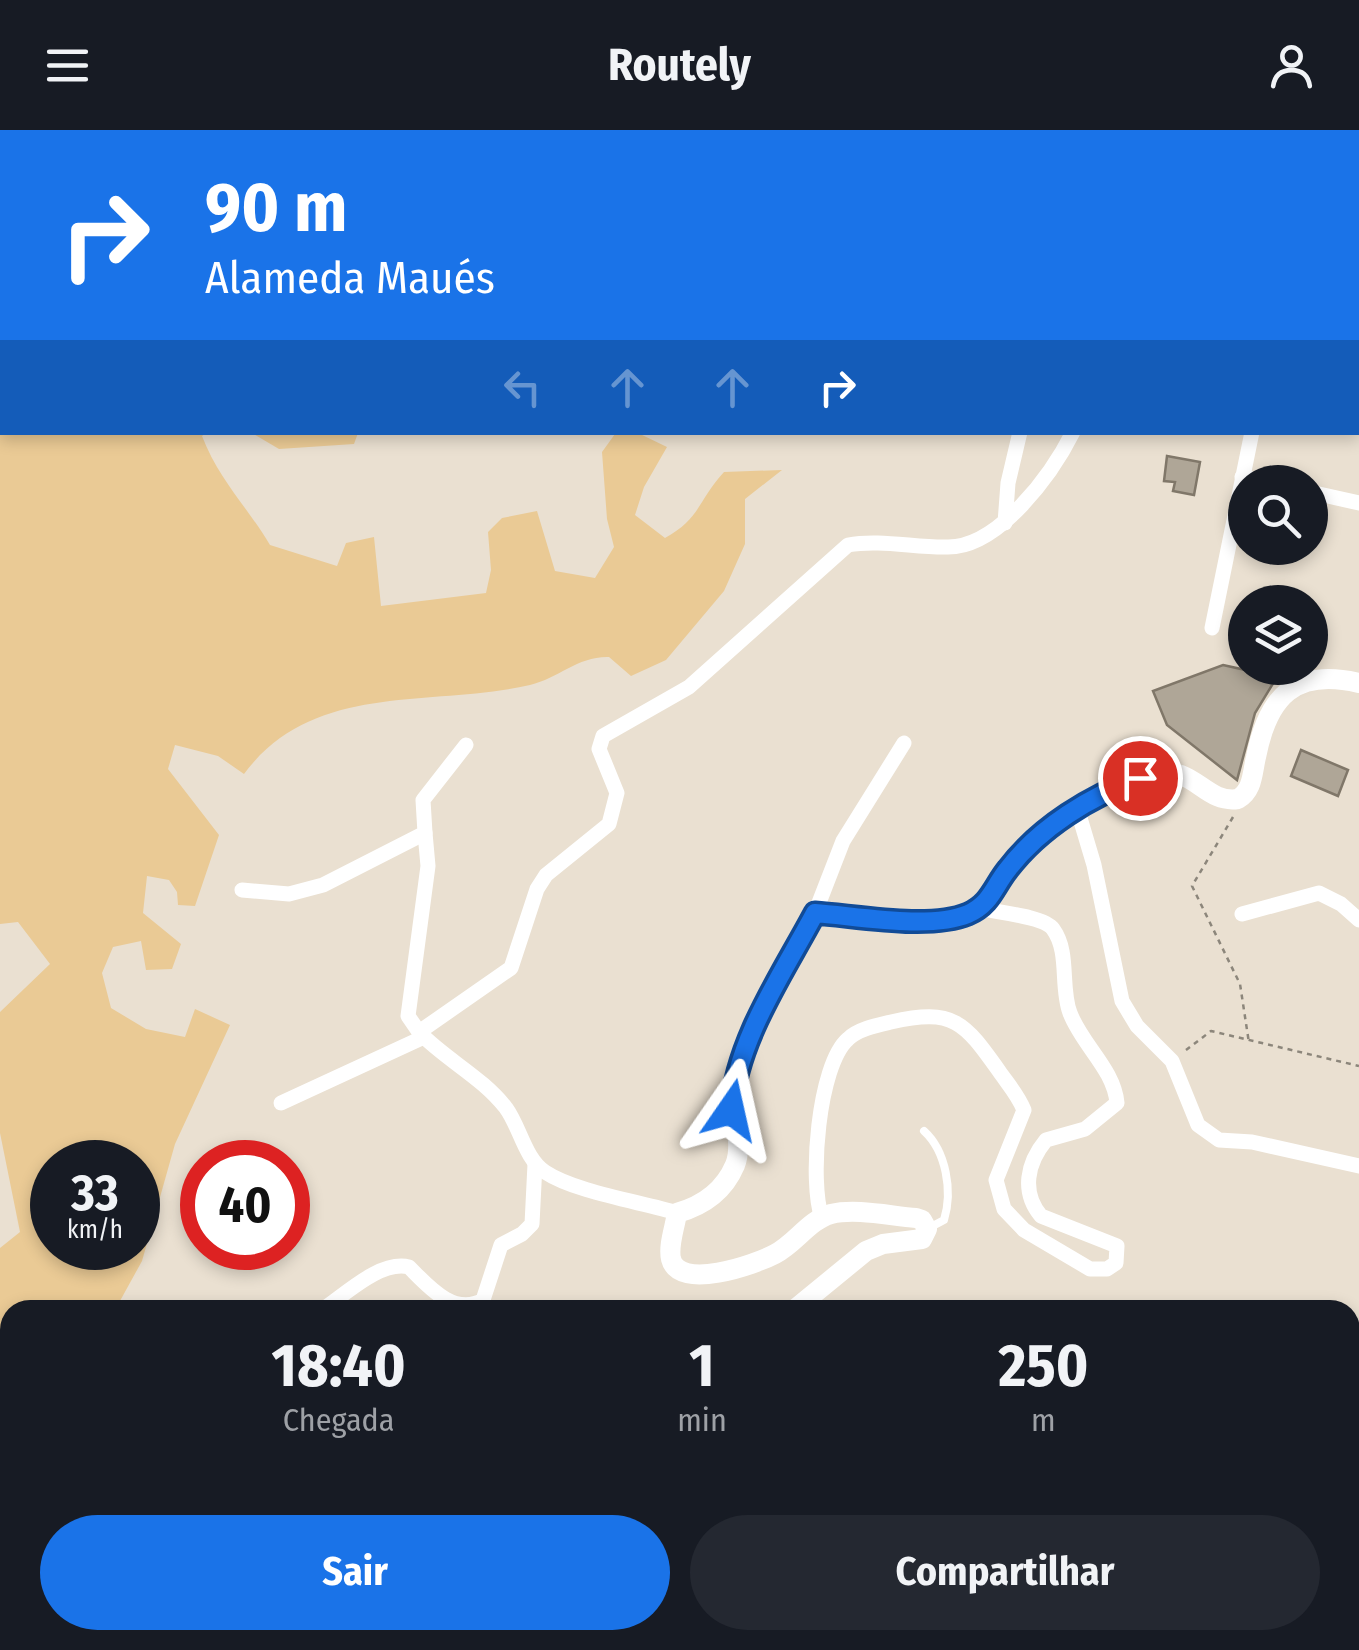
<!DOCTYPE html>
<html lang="pt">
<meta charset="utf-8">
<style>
:root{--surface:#171b24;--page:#242831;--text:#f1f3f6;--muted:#9ea1a6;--accent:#1a73e8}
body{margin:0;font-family:"Fira Sans Condensed",sans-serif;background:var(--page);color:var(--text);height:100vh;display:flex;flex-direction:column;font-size:38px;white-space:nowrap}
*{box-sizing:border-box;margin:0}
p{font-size:32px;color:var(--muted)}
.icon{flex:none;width:55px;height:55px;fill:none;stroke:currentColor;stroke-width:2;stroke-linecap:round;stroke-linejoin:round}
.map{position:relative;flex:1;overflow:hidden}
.side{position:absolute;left:0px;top:1170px;width:1360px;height:350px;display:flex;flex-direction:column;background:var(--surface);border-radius:30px 30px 0 0;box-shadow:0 5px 15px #0003}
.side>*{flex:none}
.guide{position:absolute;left:0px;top:0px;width:1360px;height:305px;box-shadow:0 5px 15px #0003;background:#1a73e8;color:#fff;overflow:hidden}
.tools{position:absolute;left:1228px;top:335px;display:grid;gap:20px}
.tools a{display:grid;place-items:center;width:100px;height:100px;border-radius:50%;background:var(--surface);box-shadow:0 5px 15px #0003;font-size:50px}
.speed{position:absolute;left:30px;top:1010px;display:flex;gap:20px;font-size:50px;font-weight:700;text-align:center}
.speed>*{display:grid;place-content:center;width:130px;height:130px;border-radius:50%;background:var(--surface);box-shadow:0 5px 15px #0003;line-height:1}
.speed small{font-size:25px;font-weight:400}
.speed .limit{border:15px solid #d22;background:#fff;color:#111}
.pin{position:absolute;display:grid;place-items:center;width:85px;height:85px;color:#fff;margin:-42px;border:5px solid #fff;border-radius:50%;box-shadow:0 2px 10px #0007}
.me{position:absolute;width:110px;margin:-55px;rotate:11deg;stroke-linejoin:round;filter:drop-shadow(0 0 8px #0008)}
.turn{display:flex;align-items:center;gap:35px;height:210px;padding:0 40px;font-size:45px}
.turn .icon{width:130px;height:130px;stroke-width:2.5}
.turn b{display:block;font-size:70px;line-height:85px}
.lanes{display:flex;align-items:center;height:95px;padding:0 40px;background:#0003;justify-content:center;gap:50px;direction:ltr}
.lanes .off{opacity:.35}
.eta{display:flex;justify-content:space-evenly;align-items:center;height:170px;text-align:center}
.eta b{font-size:60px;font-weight:700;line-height:70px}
.button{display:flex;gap:20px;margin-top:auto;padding:20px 40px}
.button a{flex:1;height:115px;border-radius:60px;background:var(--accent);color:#fff;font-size:40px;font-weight:700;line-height:115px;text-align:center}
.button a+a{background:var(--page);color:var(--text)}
header{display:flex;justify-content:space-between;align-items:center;height:130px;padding:0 40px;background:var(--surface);font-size:45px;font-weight:700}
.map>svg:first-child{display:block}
.green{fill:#eaca95;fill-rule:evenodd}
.building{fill:#afa697;stroke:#807769;stroke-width:2.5}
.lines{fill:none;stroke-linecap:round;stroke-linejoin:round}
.path{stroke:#8c867b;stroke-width:2.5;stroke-dasharray:5 5;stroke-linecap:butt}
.lane{stroke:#fff;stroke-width:8}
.street{stroke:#fff;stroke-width:15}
.secondary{stroke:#fff;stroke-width:20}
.route-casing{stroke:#114b97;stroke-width:25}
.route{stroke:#1a73e8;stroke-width:18}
</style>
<header><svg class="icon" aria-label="menu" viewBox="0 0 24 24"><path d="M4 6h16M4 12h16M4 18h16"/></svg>Routely<svg class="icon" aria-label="person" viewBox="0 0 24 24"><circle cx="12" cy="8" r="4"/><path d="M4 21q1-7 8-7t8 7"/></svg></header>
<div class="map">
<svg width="1359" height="1520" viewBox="0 0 1359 1520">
<rect width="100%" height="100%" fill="#eae0d1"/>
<g class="green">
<path d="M0,0L126,2H2V302L206,303L202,306C219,350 246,375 270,415L337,436L346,413L374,407L381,476L486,463L491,440L488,402L502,388L537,381L555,441L595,448L614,417L607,389L602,322L615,304L638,303L667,317L644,357L635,385L665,408C701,388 698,370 724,342L782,340L745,369V414L724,461L666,530L631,546L609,527C578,526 559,548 530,555C431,578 314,550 244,644L218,626L175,615L168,639L219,705L195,776L178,775L177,762L169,750L147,746L143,783L181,814L172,839L146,840L141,811L113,817L102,843L111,878L146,899L185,907L195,879L230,895L175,1014L142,1131L115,1180H10V1320L0,1324V1118L20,1102L0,1003V882L50,834L18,792L0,794ZM52,1032H138V1118H52Z"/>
<path d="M252,303L358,302V303L354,314L279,319Z"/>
<path d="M83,1510H357L356,1520H90Z"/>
</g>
<g class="building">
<path d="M1167,326L1200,332L1194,365L1173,361L1175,352L1164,351Z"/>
<path d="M1223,535L1277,547L1255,583L1237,650L1167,595L1153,561Z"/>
<path d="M1301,620L1348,640L1338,666L1291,646Z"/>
</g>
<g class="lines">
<g class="path">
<path d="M1233,687L1192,756L1240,854L1249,913"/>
<path d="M1186,920L1211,901L1359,936"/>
</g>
<path class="lane" d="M924,1001C946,1021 953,1061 944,1090L927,1099"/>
<g class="street">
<path d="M146,0L147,2"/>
<path d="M338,0L339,2"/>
<path d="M568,0L571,2"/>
<path d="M603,0L637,2"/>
<path d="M541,2L543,0"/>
<path d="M1316,2L1317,0"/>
<path d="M1358,17H1359"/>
<path d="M1242,347L1269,352"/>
<path d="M1310,362L1359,373"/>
<path d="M1005,393L1008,353L1020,302"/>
<path d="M1212,498L1252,302"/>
<path d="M1077,678L1094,735L1122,871L1137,896L1172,931L1198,995L1219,1010L1252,1012L1359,1036"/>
<path d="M242,760L289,764L323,755L425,703L423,670L466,615"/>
<path d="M815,783L843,711L904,613"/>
<path d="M1242,784L1319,763L1341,774L1359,790"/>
<path d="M419,902L408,886L428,736L425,703"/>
<path d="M281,973L424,907"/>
<path d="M677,1083C641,1072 575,1062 545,1042C525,1029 520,997 506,978C482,947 446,930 419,902L511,838L537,759L546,745L609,694L617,663L599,619L603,606L689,557L848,415C880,409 916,418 948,417C999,417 1052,344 1073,302"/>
<path d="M822,1088C809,1053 818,935 848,909C858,899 878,895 891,892C954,878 964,892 999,941C1008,954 1018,965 1024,980L996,1050L1004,1079L1024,1100L1090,1139H1107L1116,1133L1117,1116L1041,1086C1021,1062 1027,1033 1046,1010L1085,999L1117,973C1114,939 1082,915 1070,883C1060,857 1070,822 1053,799C1044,786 994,782 978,778"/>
<path d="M322,1180C345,1165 380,1130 409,1137C428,1156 454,1187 483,1170L501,1115L522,1104L532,1094L535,1034"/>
<path d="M1350,1332L1359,1325"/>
<path d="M1350,1478L1359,1476"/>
<path d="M69,1510L76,1520"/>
<path d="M440,1520L462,1510"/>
</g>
<g class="secondary">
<path d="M794,1180L866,1121L883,1114L922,1109L927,1099L922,1090L916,1088C890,1086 856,1078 831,1084C809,1090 795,1114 775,1124C754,1135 679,1161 671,1129C668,1115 675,1097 677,1083C702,1076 724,1061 735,1035C745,1010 728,979 735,951C749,892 786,837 815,783C857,786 929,800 968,784C990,774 994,757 1008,739C1042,694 1100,658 1154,644C1194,634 1204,674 1238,669C1253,660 1252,644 1256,627C1268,566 1295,538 1359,553"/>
<path d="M845,1510L895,1520"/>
<path d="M1316,1510L1322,1520"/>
<path d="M690,1520L693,1510"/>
<path d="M1160,1520L1213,1510"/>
</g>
</g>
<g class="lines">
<g class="route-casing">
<path id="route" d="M731,980C737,909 782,845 815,783C857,786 929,800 968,784C991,774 994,756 1008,739C1040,697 1091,666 1140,648"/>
</g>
<use href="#route" class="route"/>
</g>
</svg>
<div class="tools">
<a><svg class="icon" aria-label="search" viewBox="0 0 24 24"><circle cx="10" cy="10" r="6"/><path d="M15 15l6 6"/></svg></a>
<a><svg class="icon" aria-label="layers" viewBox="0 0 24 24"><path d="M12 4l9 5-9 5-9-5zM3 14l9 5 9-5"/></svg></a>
</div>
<div class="speed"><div>33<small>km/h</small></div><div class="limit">40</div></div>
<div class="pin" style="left:1140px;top:648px;background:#d93025"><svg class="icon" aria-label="arrive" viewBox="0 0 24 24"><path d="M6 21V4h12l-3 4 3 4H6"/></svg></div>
<svg class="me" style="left:731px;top:980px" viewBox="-20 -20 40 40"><path d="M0-17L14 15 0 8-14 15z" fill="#1a73e8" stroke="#fff" stroke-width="4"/></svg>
<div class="guide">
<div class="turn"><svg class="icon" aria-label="right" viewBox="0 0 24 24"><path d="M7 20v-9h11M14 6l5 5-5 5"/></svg><div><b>90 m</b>Alameda Maués</div></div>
<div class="lanes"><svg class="icon off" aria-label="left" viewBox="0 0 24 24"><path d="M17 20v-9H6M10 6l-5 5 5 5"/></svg><svg class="icon off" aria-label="ahead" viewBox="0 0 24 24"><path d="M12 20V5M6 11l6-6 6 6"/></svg><svg class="icon off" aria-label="ahead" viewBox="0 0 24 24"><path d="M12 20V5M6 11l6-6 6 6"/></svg><svg class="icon" aria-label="right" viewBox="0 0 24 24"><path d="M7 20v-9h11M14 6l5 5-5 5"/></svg></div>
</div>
<section class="side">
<div class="eta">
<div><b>18:40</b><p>Chegada</p></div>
<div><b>1</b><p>min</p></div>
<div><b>250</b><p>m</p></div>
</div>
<div class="button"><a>Sair</a><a>Compartilhar</a></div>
</section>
</div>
